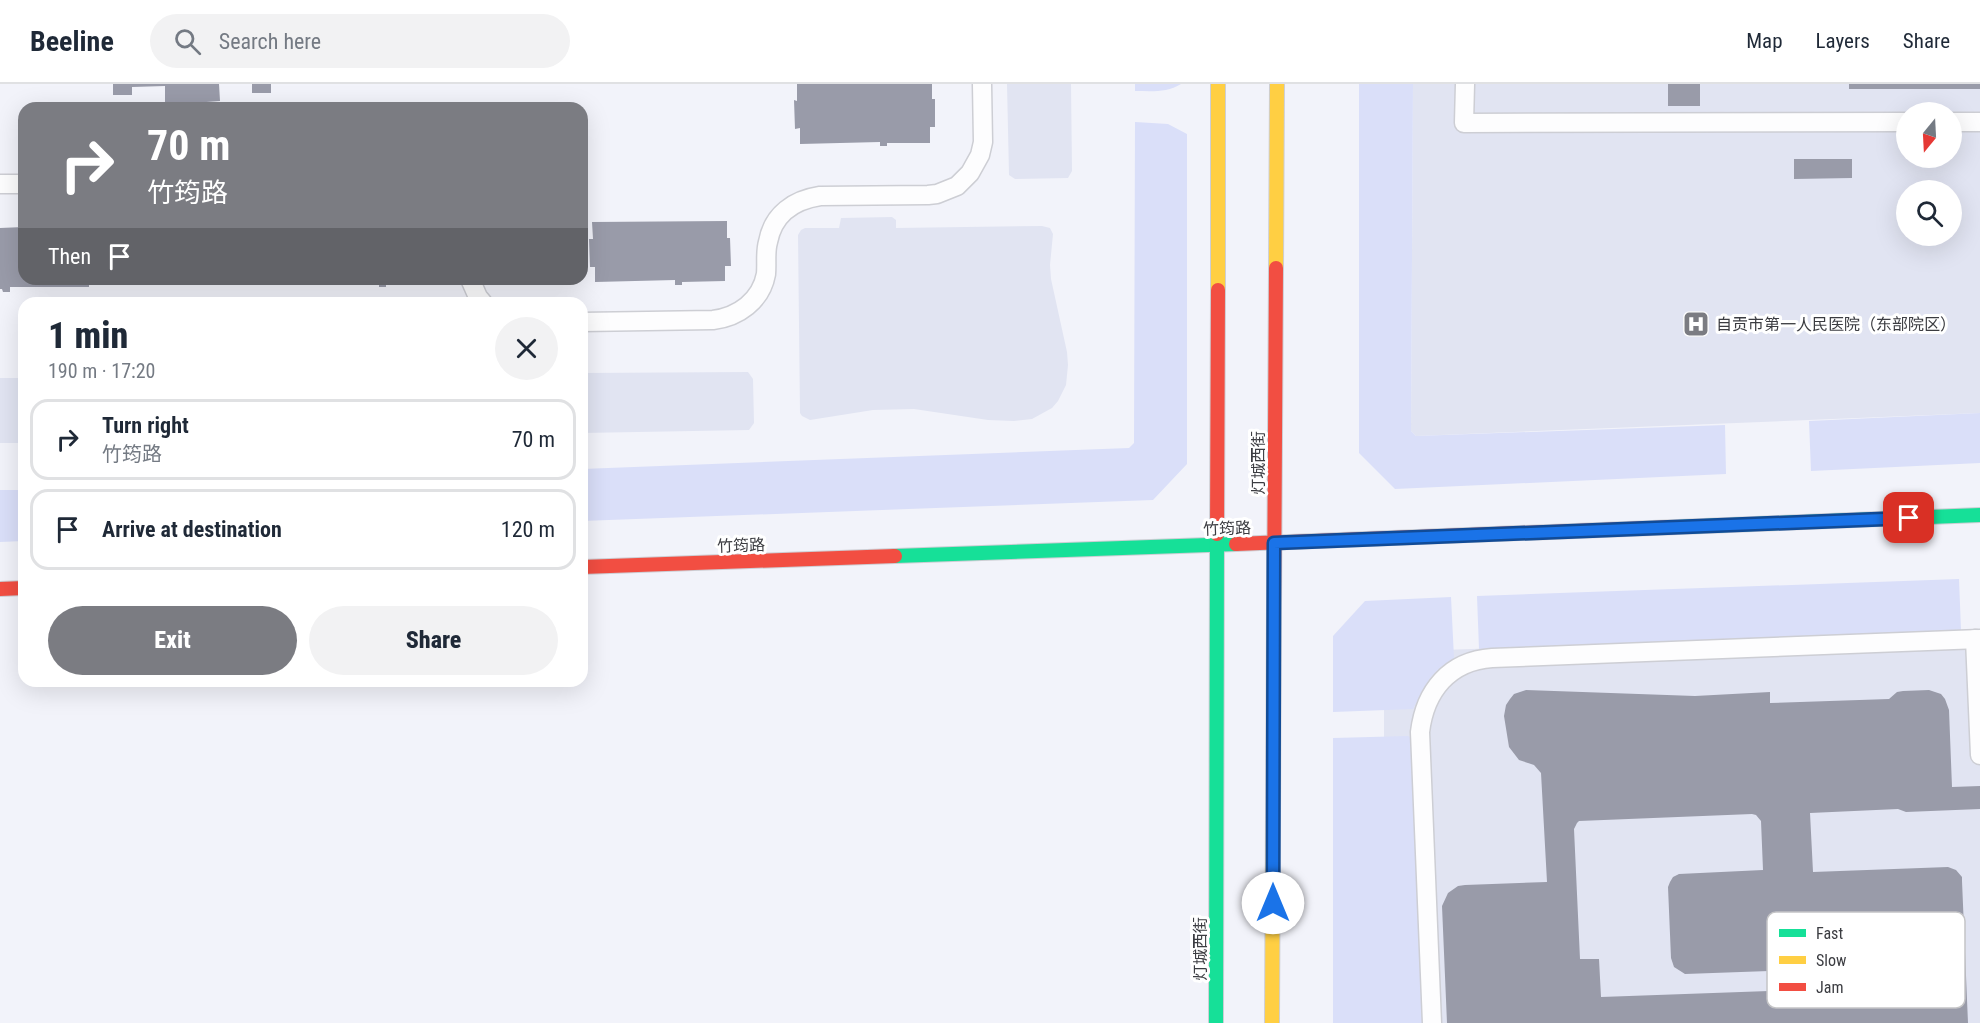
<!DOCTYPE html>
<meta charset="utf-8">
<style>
:root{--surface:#fff;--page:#f2f2f3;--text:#1f2937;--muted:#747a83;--line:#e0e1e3;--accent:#7b7c82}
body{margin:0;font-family:"Roboto Condensed","Noto Sans SC",sans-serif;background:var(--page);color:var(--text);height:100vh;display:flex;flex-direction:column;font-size:22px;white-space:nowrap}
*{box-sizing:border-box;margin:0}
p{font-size:20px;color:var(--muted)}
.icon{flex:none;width:33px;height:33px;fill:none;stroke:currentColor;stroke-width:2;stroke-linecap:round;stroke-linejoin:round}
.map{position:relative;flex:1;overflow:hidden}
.details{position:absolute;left:18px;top:213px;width:570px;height:390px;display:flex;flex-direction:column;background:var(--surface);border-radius:18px;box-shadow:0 6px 24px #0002}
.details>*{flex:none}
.top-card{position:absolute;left:18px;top:18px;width:570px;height:183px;border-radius:18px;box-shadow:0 6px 24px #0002;background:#7b7c82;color:#fff;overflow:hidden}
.needle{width:39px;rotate:198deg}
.controls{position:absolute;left:1896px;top:18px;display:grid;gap:12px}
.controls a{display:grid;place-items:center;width:66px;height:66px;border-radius:50%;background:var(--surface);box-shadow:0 6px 24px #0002;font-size:30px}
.pin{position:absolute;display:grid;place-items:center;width:51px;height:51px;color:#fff;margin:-26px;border-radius:12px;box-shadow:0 3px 9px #0006}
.me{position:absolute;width:66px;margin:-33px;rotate:0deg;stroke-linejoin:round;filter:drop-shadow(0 0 4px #0008)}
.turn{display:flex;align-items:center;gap:21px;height:126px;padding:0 30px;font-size:27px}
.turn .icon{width:78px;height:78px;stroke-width:2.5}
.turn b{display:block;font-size:42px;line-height:51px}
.then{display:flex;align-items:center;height:57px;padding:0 30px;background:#0003;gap:12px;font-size:22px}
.round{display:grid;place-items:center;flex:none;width:63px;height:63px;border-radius:32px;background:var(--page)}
.summary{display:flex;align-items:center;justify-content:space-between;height:102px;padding:0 30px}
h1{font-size:36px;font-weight:800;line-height:45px}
.primary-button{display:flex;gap:12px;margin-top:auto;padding:12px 30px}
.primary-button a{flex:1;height:69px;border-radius:36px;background:var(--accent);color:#fff;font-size:24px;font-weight:800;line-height:69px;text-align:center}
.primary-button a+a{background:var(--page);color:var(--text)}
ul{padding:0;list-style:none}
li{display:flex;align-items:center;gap:18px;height:81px;margin:0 12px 9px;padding:0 18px;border:3px solid var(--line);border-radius:18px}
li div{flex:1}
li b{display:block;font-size:22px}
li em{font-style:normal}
header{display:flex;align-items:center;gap:36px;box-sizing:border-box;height:84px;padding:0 30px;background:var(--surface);border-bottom:2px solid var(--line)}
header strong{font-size:28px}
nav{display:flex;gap:33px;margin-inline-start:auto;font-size:21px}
.search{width:420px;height:54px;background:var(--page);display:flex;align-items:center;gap:15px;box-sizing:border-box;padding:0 21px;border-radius:33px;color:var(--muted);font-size:22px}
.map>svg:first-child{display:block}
.built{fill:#e1e4f2;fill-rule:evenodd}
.green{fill:#dadff9}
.building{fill:#999ba9;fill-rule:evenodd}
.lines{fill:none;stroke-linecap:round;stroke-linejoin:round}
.lane-casing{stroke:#cdced4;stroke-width:21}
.fast-casing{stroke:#cdced4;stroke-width:16}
.slow-casing{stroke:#cdced4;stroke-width:16}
.jam-casing{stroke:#cdced4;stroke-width:16}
.lane{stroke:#fdfdfe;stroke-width:18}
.fast{stroke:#16e098;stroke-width:14}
.slow{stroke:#ffcf43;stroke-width:14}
.jam{stroke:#f24e42;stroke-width:14}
.route-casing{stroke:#114b97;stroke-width:15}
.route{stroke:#1a73e8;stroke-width:10}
.labels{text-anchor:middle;stroke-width:6;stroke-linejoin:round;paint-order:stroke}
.poi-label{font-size:16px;fill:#3b3c41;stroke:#fff;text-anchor:start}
.street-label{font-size:16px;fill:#3b3c41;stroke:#fff}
.key{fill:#fff;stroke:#c4c4c6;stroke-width:1.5}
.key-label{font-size:16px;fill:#3b3c41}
</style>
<header>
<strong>Beeline</strong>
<div class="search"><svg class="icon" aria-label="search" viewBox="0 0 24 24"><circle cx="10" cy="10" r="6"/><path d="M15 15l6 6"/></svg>Search here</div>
<nav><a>Map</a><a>Layers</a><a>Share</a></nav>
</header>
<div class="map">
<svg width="1980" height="939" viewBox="0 0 1980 939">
<rect width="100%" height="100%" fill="#f2f3fa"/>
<g class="built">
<path d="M1007,0H1071L1072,87L1068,94L1015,95L1009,91Z"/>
<path d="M1413,0H1980V329L1416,352L1411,347ZM1906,28H1952V74H1906ZM1906,106H1952V152H1906Z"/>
<path d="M892,133L896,136V144L1042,142L1050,144L1053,150L1050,181L1051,195L1067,268L1068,281L1066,301L1058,317L1052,324L1032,335L1014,337L988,336L914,325L873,326L810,336L802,332L800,329L798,151L801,146L805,144H839L841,134Z"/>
<path d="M748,288L753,295L754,339L749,346L582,349V289Z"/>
<rect x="0" y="294" width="24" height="65"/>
<path d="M1980,546V939H1384V573L1389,568Z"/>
</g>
<g class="green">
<path d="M1135,0H1181C1167,9 1151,7 1135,7Z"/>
<path d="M1359,0H1413L1411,347L1416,352L1725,341L1726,390L1395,405L1359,369Z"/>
<path d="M1135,38L1168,40L1187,50V380L1153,416L582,437V385L1129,364L1134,359Z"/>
<path d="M1980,329V379L1811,387L1809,337Z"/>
<path d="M0,406H24V457L0,458Z"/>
<path d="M1959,495L1961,546L1479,565L1477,512Z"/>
<path d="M1451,513L1454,574C1427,591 1427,599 1413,625L1333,628V552L1365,517Z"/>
<path d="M1408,652L1412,655L1423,939H1333V654Z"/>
</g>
<g class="building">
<path d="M113,0H219L220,17L179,20V18H165V2L132,3V11H113Z"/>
<rect x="252" y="0" width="19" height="9"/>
<path d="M797,0H932V15H935V43H930V59H887V62H880V58L800,60V44L795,45L794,16L797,17Z"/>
<rect x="1668" y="0" width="32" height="22"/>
<rect x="1849" y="0" width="131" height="5"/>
<path d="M1794,75H1852V94L1794,95Z"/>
<path d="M727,137V154H730L731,182H725V197L682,198V201H675V196L595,198V183H590L589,155H593L592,138Z"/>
<path d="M24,143V195H89V203H10V208H3L2,205H0V144Z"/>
<path d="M299,195H429V200H386V203H379V199L299,201Z"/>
<path d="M1526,606L1695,612L1770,608V619L1889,615L1897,608L1903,607L1929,606L1941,610L1945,615L1949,626L1952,703L1980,702V725L1906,728L1898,725L1810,729L1813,788L1948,783L1956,786L1962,793V797L1968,939H1447L1442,822L1448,809L1458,802L1465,801L1547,798L1541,689L1534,681L1519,676L1509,663L1504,632L1506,621L1510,615L1514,610ZM1752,730L1756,731L1761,737L1763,786L1679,790L1673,793L1670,798L1668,803L1671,874L1674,883L1685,890L1769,887V907L1601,913L1599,875H1580L1574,745L1577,739L1579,737ZM1942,858L1943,900L1821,904L1820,882L1907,878L1906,859Z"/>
</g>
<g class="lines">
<g class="lane-casing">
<g id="lane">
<path d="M1465,0L1464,39L1906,38"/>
<path d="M1952,38H1980"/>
<path d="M0,100H24"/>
<path d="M470,195L478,213L483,219"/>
<path d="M582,238L713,236C738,233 761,217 766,190C767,179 765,168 768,158C773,130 794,116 820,112L928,111L937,110L957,102L970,89L980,71L983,58L982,0"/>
<path d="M1975,555L1980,671"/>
<path d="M1432,939L1420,648C1425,607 1449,577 1492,574L1980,555"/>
</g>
</g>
<g class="fast-casing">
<g id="fast">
<path d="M1678,443L1980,431"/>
<path d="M895,472L1236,460"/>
<path d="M1216,939L1217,450"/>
</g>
</g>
<g class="slow-casing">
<g id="slow">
<path d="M1276,184L1277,0"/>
<path d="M1218,206V0"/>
<path d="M1272,939L1274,521"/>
</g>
</g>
<g class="jam-casing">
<g id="jam">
<path d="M1217,450L1218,206"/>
<path d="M1236,460L1678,443"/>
<path d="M582,483L895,472"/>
<path d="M0,505L24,504"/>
<path d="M1274,521L1276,184"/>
</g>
</g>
<use href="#lane" class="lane"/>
<use href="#fast" class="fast"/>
<use href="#slow" class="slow"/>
<use href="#jam" class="jam"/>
</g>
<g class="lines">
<g class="route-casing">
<path id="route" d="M1273,819L1274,459L1909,434"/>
</g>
<use href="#route" class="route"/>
</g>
<defs>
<g id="hospital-square" transform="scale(1.35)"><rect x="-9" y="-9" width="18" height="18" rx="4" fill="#7b7c82" stroke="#fff"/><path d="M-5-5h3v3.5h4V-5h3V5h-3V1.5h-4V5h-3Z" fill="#fff"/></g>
</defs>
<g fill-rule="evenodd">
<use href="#hospital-square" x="1696" y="240"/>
</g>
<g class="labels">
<g class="poi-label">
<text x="1716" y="246">自贡市第一人民医院（东部院区）</text>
</g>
<g class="street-label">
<text transform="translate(1258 379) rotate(-90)" y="6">灯城西街</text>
<text transform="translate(1227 444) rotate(-2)" y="6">竹筠路</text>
<text transform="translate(741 461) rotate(-2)" y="6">竹筠路</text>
<text transform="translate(1200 865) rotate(-90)" y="6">灯城西街</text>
</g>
</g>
<rect x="1767" y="828" width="198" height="96" rx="9" class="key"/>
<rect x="1779" y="845" width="27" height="8" fill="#16e098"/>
<rect x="1779" y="872" width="27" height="8" fill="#ffcf43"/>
<rect x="1779" y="899" width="27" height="8" fill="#f24e42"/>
<g class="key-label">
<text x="1816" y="855">Fast</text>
<text x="1816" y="882">Slow</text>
<text x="1816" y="909">Jam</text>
</g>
</svg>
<div class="controls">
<a><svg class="needle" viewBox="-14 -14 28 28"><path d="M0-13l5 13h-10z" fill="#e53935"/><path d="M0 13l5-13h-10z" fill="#747a83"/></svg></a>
<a><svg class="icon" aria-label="search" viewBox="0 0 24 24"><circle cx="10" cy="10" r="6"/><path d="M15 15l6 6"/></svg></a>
</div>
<div class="pin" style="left:1909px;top:434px;background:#d93025"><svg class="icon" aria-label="arrive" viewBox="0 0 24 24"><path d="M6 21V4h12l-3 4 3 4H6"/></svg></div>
<svg class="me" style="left:1273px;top:819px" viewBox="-20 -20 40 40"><circle r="19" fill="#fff"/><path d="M0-13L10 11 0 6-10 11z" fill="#1a73e8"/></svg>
<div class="top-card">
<div class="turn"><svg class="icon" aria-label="right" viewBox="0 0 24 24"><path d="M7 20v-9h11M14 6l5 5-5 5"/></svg><div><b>70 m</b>竹筠路</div></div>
<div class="then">Then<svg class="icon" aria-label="arrive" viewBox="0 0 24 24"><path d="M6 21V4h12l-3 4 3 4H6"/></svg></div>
</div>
<section class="details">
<div class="summary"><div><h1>1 min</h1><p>190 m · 17:20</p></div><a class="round"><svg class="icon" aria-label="close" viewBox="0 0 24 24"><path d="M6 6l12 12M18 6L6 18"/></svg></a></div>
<ul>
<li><svg class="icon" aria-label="right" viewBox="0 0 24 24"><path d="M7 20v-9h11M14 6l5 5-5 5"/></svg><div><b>Turn right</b><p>竹筠路</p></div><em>70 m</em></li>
<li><svg class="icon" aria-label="arrive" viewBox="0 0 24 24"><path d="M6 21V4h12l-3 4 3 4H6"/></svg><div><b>Arrive at destination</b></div><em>120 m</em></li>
</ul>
<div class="primary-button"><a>Exit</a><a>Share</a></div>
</section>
</div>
